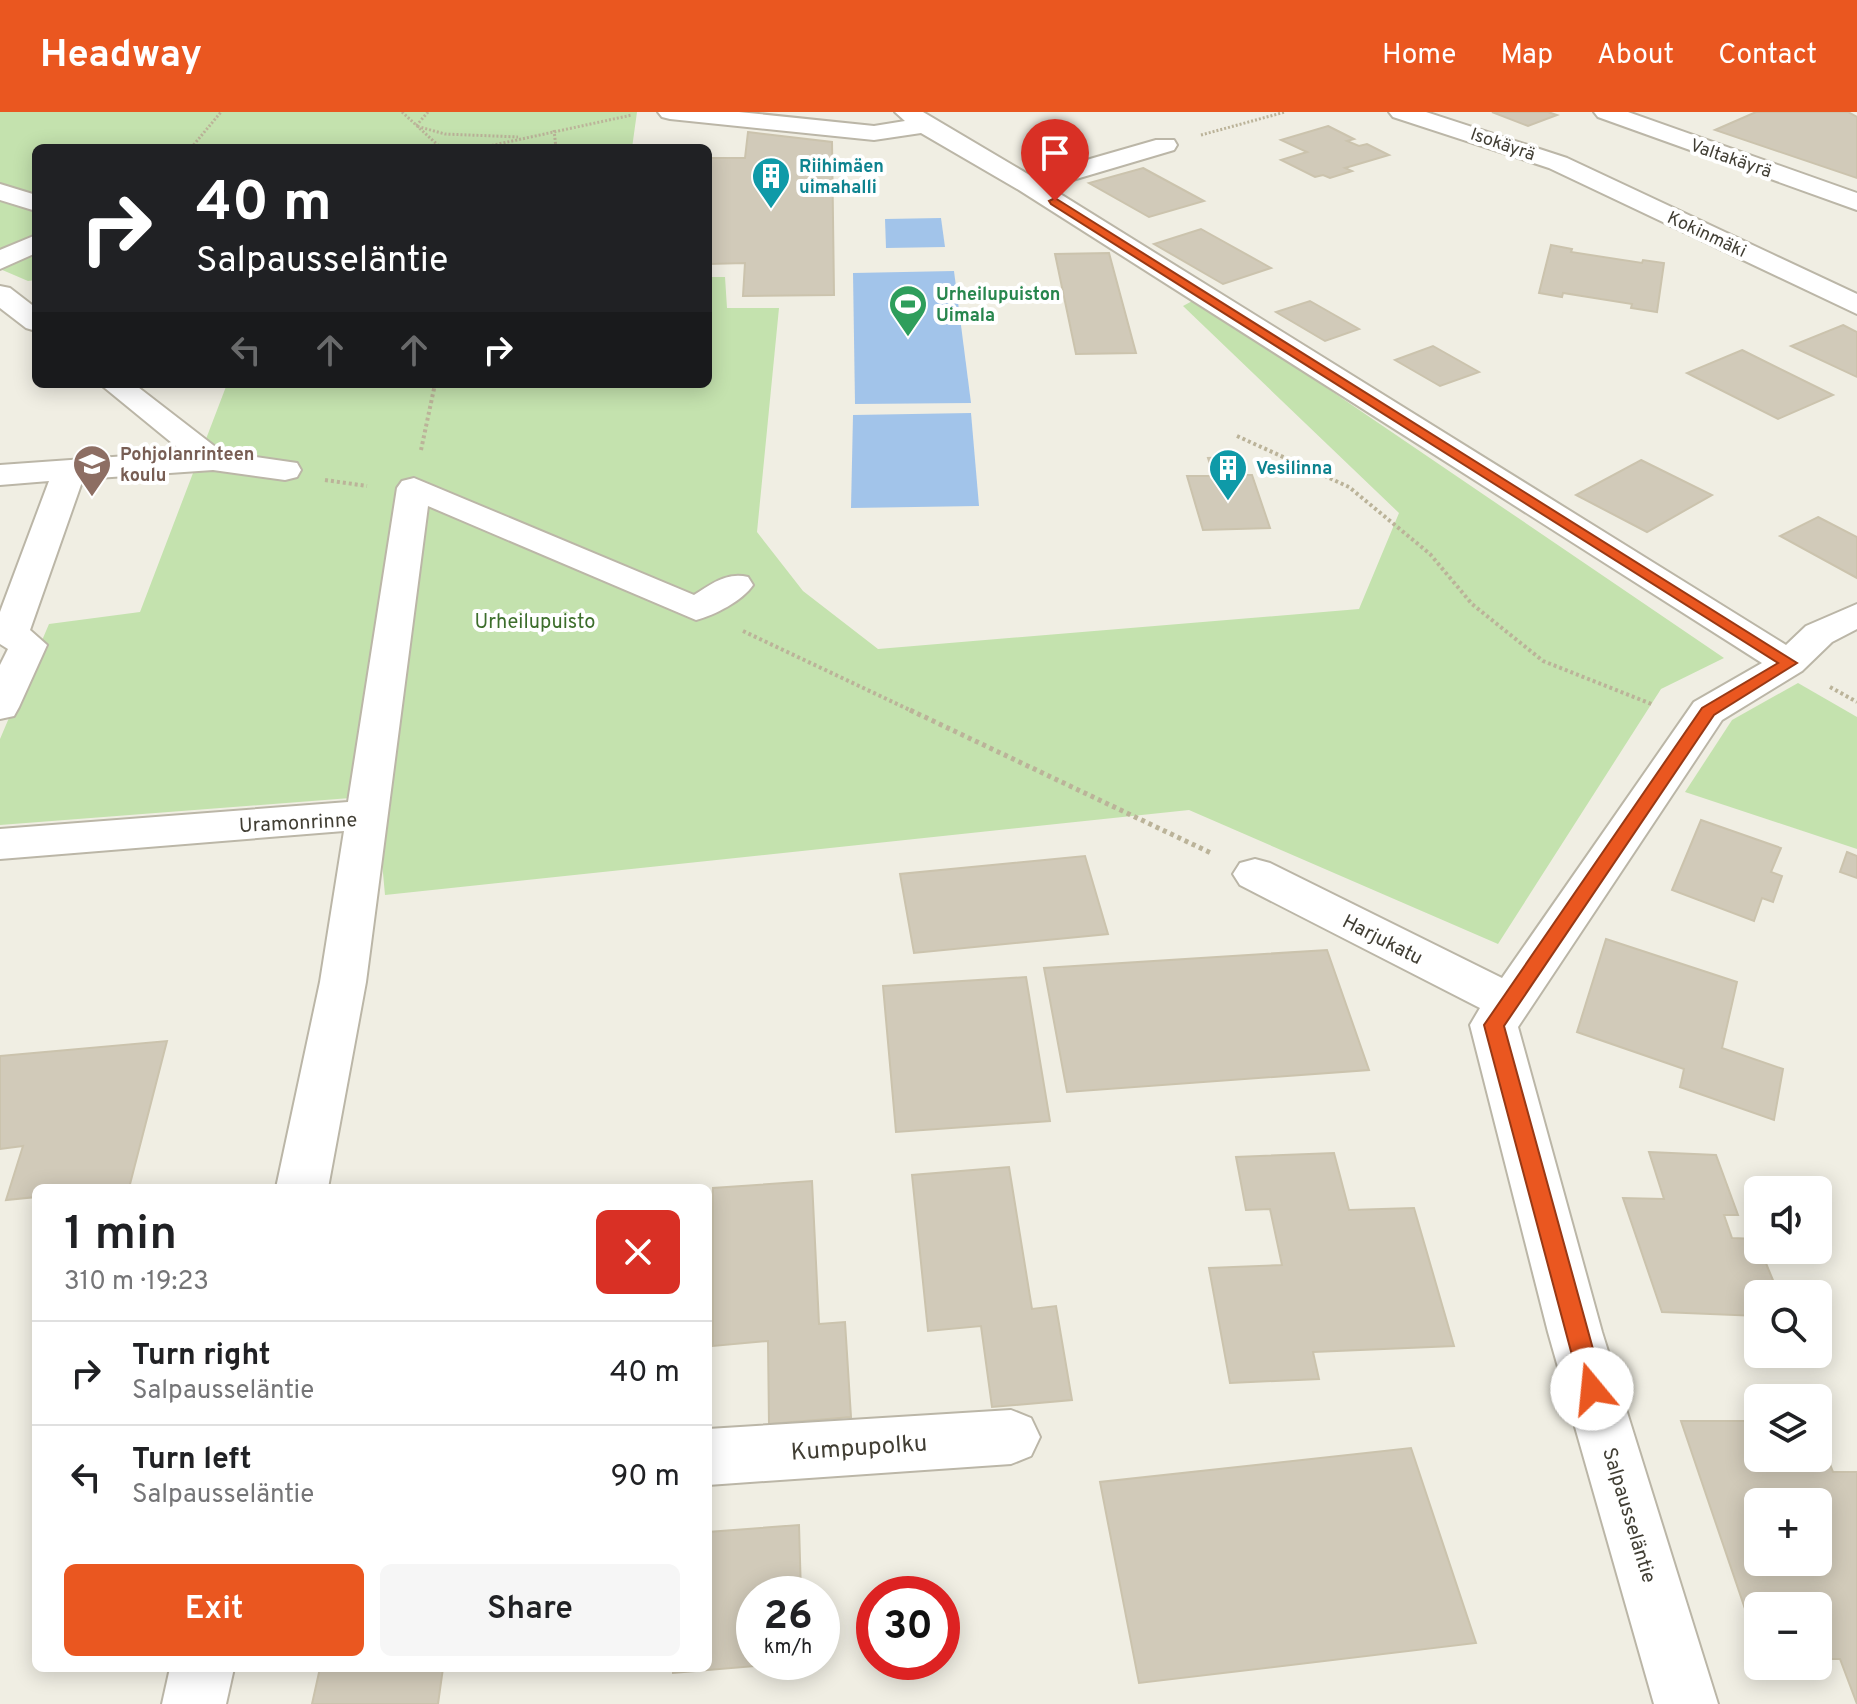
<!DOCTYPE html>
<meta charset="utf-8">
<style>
:root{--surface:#fff;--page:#f6f6f6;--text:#202124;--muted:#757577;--line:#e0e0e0;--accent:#ea5720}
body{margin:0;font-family:Overpass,sans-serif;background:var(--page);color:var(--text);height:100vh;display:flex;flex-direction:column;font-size:30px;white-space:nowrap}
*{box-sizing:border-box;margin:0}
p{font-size:26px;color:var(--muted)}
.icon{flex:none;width:44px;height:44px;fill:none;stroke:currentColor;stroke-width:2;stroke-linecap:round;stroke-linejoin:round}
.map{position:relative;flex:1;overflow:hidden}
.panel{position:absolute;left:32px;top:1072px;width:680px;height:488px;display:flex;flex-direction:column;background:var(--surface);border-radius:12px;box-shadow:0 4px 20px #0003}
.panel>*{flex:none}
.hud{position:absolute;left:32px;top:32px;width:680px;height:244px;border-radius:12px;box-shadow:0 4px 20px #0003;background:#202124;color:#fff;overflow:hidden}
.tools{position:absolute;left:1744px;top:1064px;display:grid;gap:16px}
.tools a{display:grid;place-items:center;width:88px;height:88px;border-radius:12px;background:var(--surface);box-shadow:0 4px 20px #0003;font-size:40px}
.speed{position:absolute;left:736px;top:1464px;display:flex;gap:16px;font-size:40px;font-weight:700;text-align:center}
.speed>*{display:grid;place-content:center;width:104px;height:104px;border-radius:50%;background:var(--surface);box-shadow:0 4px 20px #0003;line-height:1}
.speed small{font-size:20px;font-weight:400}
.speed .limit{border:12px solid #d22;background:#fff;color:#111}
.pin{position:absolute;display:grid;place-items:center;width:68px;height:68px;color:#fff;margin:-82px -34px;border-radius:50% 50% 50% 0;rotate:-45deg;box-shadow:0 0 8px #0007}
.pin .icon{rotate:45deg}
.me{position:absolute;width:88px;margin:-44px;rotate:343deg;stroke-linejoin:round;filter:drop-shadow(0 0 6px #0008)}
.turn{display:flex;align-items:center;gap:28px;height:168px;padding:0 32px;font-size:36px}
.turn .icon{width:104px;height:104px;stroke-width:2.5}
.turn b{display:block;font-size:56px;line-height:68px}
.lanes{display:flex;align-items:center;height:76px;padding:0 32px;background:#0003;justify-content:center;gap:40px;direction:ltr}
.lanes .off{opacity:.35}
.round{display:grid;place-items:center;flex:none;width:84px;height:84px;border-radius:12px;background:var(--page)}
.overview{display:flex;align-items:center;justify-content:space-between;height:136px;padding:0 32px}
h1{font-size:48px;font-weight:600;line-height:60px}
.action{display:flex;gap:16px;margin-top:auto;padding:16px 32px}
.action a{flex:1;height:92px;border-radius:12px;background:var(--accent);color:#fff;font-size:32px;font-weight:600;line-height:92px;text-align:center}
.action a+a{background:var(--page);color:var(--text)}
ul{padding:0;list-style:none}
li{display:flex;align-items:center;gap:24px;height:104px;padding:0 32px;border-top:2px solid var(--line)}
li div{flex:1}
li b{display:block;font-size:30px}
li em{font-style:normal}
header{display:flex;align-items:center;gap:48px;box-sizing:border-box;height:112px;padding:0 40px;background:var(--accent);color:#fff}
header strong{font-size:38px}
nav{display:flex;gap:44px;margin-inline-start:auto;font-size:28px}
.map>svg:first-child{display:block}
.green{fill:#c4e2ae}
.water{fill:#a2c4ea}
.building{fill:#d1cab9;stroke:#cbc3ad;stroke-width:2;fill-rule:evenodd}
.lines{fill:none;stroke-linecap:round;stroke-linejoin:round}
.minor-casing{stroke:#bbb6a7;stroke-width:4}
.path-far2{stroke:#bbb399;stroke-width:3;stroke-dasharray:2 2;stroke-linecap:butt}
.path-far1{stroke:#bbb399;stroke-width:4;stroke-dasharray:3 3;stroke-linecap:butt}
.path{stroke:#bbb399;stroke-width:5;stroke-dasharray:4 4;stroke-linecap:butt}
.minor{fill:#fff;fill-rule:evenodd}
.route{fill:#ea5720;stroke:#983915;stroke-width:2}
.labels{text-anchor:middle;stroke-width:8;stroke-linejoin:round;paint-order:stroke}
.far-street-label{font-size:18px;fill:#413e34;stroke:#fff}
.far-culture-label{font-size:18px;font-weight:bold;fill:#0d838f;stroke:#fff;text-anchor:start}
.far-leisure-label{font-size:18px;font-weight:bold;fill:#27864d;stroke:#fff;text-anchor:start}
.far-education-label{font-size:18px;font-weight:bold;fill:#785e54;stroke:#fff;text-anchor:start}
.park-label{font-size:20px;fill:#3d6e2c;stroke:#fff}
.street-label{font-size:20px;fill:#413e34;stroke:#fff}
.near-street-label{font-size:24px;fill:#413e34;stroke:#fff}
</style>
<header>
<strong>Headway</strong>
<nav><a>Home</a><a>Map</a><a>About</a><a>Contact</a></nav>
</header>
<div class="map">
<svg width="1857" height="1592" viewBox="0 0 1857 1592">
<rect width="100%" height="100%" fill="#f0eee3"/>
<g class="green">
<path d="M0,0H637L632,36H36V168L28,169L0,157Z"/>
<path d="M708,165H725L727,196H779L757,420L803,479L878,537L1359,497L1399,401L1183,194L1196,187L1724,546L1661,577L1498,832L1189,698L385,783L376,684L0,713V627L49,512L140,500L227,272H708Z"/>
<path d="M1798,571L1857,605V737L1685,680L1732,608Z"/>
</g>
<g class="water">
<path d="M941,106L945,135L886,136L885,107Z"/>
<path d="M954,159L971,291L855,292L853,161Z"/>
<path d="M971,301L979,394L851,396L853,303Z"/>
</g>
<g class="building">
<path d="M1492,0H1548L1557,3L1528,14Z"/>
<path d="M1756,0H1848L1857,5V66L1715,18Z"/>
<path d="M1328,14L1354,27L1347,29L1359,34L1367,32L1389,43L1345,56L1352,59L1330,66L1323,63L1315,65L1281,48L1307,40L1281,28Z"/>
<path d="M748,20L832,30L834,183L743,184L745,151L708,152V46H745Z"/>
<path d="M1143,56L1204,89L1149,105L1089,71Z"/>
<path d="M1201,117L1271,156L1223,172L1154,132Z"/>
<path d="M1551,133L1572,137L1571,140L1642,151L1643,148L1664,151L1657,200L1631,196L1632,192L1563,181L1562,185L1539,181Z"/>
<path d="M1109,141L1136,241L1076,242L1055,142Z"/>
<path d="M1310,189L1359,217L1325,229L1276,200Z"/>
<path d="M1843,213L1857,220V265L1791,234Z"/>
<path d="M1433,234L1479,260L1440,274L1395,248Z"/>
<path d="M1742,238L1833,283L1778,307L1687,261Z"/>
<path d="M1235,345L1241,363H1252L1270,416L1203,418L1187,364H1214L1208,346Z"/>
<path d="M1641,348L1712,383L1647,420L1576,383Z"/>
<path d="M1818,405L1857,425V466L1780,424Z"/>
<path d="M1701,708L1781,736L1771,760L1782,764L1773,790L1762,786L1754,809L1672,778Z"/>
<path d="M1847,740L1857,744V766L1840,760Z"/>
<path d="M1085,744L1108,822L914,841L900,762Z"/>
<path d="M1606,827L1737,870L1722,936L1783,957L1774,1008L1680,975L1684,957L1577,920Z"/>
<path d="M1327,838L1369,958L1067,980L1044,856Z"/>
<path d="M1026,865L1050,1009L896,1020L883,874Z"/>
<path d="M167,929L129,1076H36V1085L6,1088L23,1034L0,1037V944Z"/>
<path d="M1649,1040L1716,1043L1738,1103H1724L1732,1126L1756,1127L1777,1178L1752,1177L1758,1204L1662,1200L1623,1086L1664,1087Z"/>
<path d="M1334,1041L1349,1098L1414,1096L1454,1234L1313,1240L1319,1267L1230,1271L1209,1156L1282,1153L1270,1097L1246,1098L1236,1045Z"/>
<path d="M1009,1055L1032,1197L1056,1194L1072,1288L992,1295L981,1214L928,1219L912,1063Z"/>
<path d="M812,1069L819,1212L845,1210L851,1305L769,1312L768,1229L713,1234V1076Z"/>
<path d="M1681,1309H1758V1346H1818V1323L1833,1360H1857V1592L1840,1547H1818V1494H1758V1535ZM1758,1390H1818V1450H1758Z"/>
<path d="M1411,1336L1476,1531L1139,1571L1100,1370Z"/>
<path d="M799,1413L801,1482H754V1550H802L673,1561V1556H708V1420Z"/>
<path d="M320,1556H443L438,1592H312Z"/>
</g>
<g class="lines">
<g class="minor-casing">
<g id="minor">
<path d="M658,0H739L874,14L905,9L895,0H923L1031,64L1156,28H1174L1177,33L1174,38L1049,75L1786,533L1806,514L1857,492V517L1832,530L1802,559L1722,608L1518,915L1602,1220L1718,1592H1654L1548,1220L1470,913L1480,896L1240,773L1233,762L1240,751L1255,747L1270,751L1502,866L1694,590L1762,551L1019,78L921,21L874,28L670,7L662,5Z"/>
<path d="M1389,0H1426L1567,46L1857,182V202L1549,56L1393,5Z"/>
<path d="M1594,0H1628L1857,81V98L1598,5Z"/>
<path d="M0,72L36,83V99L0,88Z"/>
<path d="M36,123V141L0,157V138Z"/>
<path d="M0,174L10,176L36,196V219L26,216L0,196Z"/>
<path d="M100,272H134L222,340L297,351L301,358L297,365L285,368L213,358L83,367L30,518L47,533L19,595L14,604L0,607V553L8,537L0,532V500L49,369L0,373V353L183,340Z"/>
<path d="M414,366L694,483C712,472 726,460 748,465L753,473C742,489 715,503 696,508L428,394L366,870L328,1076H276L320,870L344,719L0,747V717L348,690L397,376L402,369Z"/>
<path d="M1011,1298L1031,1306L1040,1325L1031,1344L1011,1352L708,1373V1317Z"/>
<path d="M170,1556H234L226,1592H162Z"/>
</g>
</g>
<g class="path-far2">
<path d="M402,0L441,36"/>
<path d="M428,0L416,14L445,22L518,25"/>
<path d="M554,18L556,36"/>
<path d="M1201,23L1285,0"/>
<path d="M191,36L221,0"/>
<path d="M480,36L632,3"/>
</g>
<g class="path-far1">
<path d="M1237,324L1349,375L1430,442L1472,492L1543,549L1654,593"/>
<path d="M421,338L435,272"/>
<path d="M325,368L367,374"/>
<path d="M743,519L914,600"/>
<path d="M1830,575L1857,590"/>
</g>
<path class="path" d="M910,598L1211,741"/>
<use href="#minor" class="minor"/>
</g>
<path class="route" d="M1055,86L1797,551L1714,603L1504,914L1604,1277L1601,1285L1592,1288L1584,1285L1581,1277L1484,913L1702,596L1778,551L1051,92L1049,89Z"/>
<defs>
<g id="building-pin" transform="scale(2)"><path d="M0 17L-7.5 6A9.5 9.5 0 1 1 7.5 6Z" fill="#0f9aa8" stroke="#fff"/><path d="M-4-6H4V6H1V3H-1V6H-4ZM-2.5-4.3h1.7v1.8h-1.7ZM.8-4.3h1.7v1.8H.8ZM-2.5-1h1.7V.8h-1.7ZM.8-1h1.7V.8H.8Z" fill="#fff"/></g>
<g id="stadium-pin" transform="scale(2)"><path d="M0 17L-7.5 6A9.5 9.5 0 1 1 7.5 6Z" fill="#2e9e5b" stroke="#fff"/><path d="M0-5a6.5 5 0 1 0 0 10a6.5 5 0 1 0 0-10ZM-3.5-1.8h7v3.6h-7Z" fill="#fff"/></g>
<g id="school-pin" transform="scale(2)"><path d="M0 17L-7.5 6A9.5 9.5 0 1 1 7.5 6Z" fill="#8d6e63" stroke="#fff"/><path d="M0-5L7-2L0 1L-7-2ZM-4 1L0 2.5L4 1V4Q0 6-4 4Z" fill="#fff"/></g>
</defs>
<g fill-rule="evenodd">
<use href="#building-pin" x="771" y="64"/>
<use href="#stadium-pin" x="908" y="192"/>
<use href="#school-pin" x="92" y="352"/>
<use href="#building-pin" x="1228" y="356"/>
</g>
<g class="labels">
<g class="far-street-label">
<text transform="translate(1503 32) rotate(19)" y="6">Isokäyrä</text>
<text transform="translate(1731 46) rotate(19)" y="6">Valtakäyrä</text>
<text transform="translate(1707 122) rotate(25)" y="6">Kokinmäki</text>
</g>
<g class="far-culture-label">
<text x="799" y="60">Riihimäen<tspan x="799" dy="21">uimahalli</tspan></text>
<text x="1256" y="362">Vesilinna</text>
</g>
<g class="far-leisure-label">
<text x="936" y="188">Urheilupuiston<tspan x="936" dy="21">Uimala</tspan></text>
</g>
<g class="far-education-label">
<text x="120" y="348">Pohjolanrinteen<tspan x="120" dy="21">koulu</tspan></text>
</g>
<g class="park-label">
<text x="535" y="516">Urheilupuisto</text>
</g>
<g class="street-label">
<text transform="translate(298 710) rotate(-3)" y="7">Uramonrinne</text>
<text transform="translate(1383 827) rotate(27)" y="7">Harjukatu</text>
<text transform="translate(1630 1403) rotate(73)" y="7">Salpausseläntie</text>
</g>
<g class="near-street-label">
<text transform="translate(859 1335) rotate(-4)" y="8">Kumpupolku</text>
</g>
</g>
</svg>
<div class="tools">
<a><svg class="icon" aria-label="sound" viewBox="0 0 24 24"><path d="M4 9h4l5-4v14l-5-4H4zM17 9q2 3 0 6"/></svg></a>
<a><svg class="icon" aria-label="search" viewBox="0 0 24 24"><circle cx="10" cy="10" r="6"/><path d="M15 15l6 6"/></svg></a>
<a><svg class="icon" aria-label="layers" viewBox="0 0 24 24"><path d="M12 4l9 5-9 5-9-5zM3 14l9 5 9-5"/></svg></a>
<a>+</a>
<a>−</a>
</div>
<div class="speed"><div>26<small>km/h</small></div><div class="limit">30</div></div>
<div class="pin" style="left:1055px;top:89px;background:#d93025"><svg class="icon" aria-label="arrive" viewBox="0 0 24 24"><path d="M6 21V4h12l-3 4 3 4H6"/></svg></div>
<svg class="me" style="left:1592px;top:1277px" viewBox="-20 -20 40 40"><circle r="19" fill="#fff"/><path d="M0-13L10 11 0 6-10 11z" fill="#ea5720"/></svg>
<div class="hud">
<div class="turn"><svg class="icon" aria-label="right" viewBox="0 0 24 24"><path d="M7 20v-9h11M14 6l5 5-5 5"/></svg><div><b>40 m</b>Salpausseläntie</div></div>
<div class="lanes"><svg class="icon off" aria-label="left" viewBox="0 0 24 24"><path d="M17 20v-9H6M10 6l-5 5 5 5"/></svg><svg class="icon off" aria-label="ahead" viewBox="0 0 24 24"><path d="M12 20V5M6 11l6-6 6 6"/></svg><svg class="icon off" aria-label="ahead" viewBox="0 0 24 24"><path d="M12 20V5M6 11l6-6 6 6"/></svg><svg class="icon" aria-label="right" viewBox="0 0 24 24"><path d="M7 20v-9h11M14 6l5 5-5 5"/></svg></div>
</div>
<section class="panel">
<div class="overview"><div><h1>1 min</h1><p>310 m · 19:23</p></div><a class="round" style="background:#d93025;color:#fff"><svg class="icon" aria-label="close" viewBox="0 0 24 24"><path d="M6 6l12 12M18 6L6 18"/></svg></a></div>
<ul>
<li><svg class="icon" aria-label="right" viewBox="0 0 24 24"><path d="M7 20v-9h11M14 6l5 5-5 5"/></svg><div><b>Turn right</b><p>Salpausseläntie</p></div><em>40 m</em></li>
<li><svg class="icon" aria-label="left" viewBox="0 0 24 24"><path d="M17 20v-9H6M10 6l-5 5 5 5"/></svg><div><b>Turn left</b><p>Salpausseläntie</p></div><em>90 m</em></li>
</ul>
<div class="action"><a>Exit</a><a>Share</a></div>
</section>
</div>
